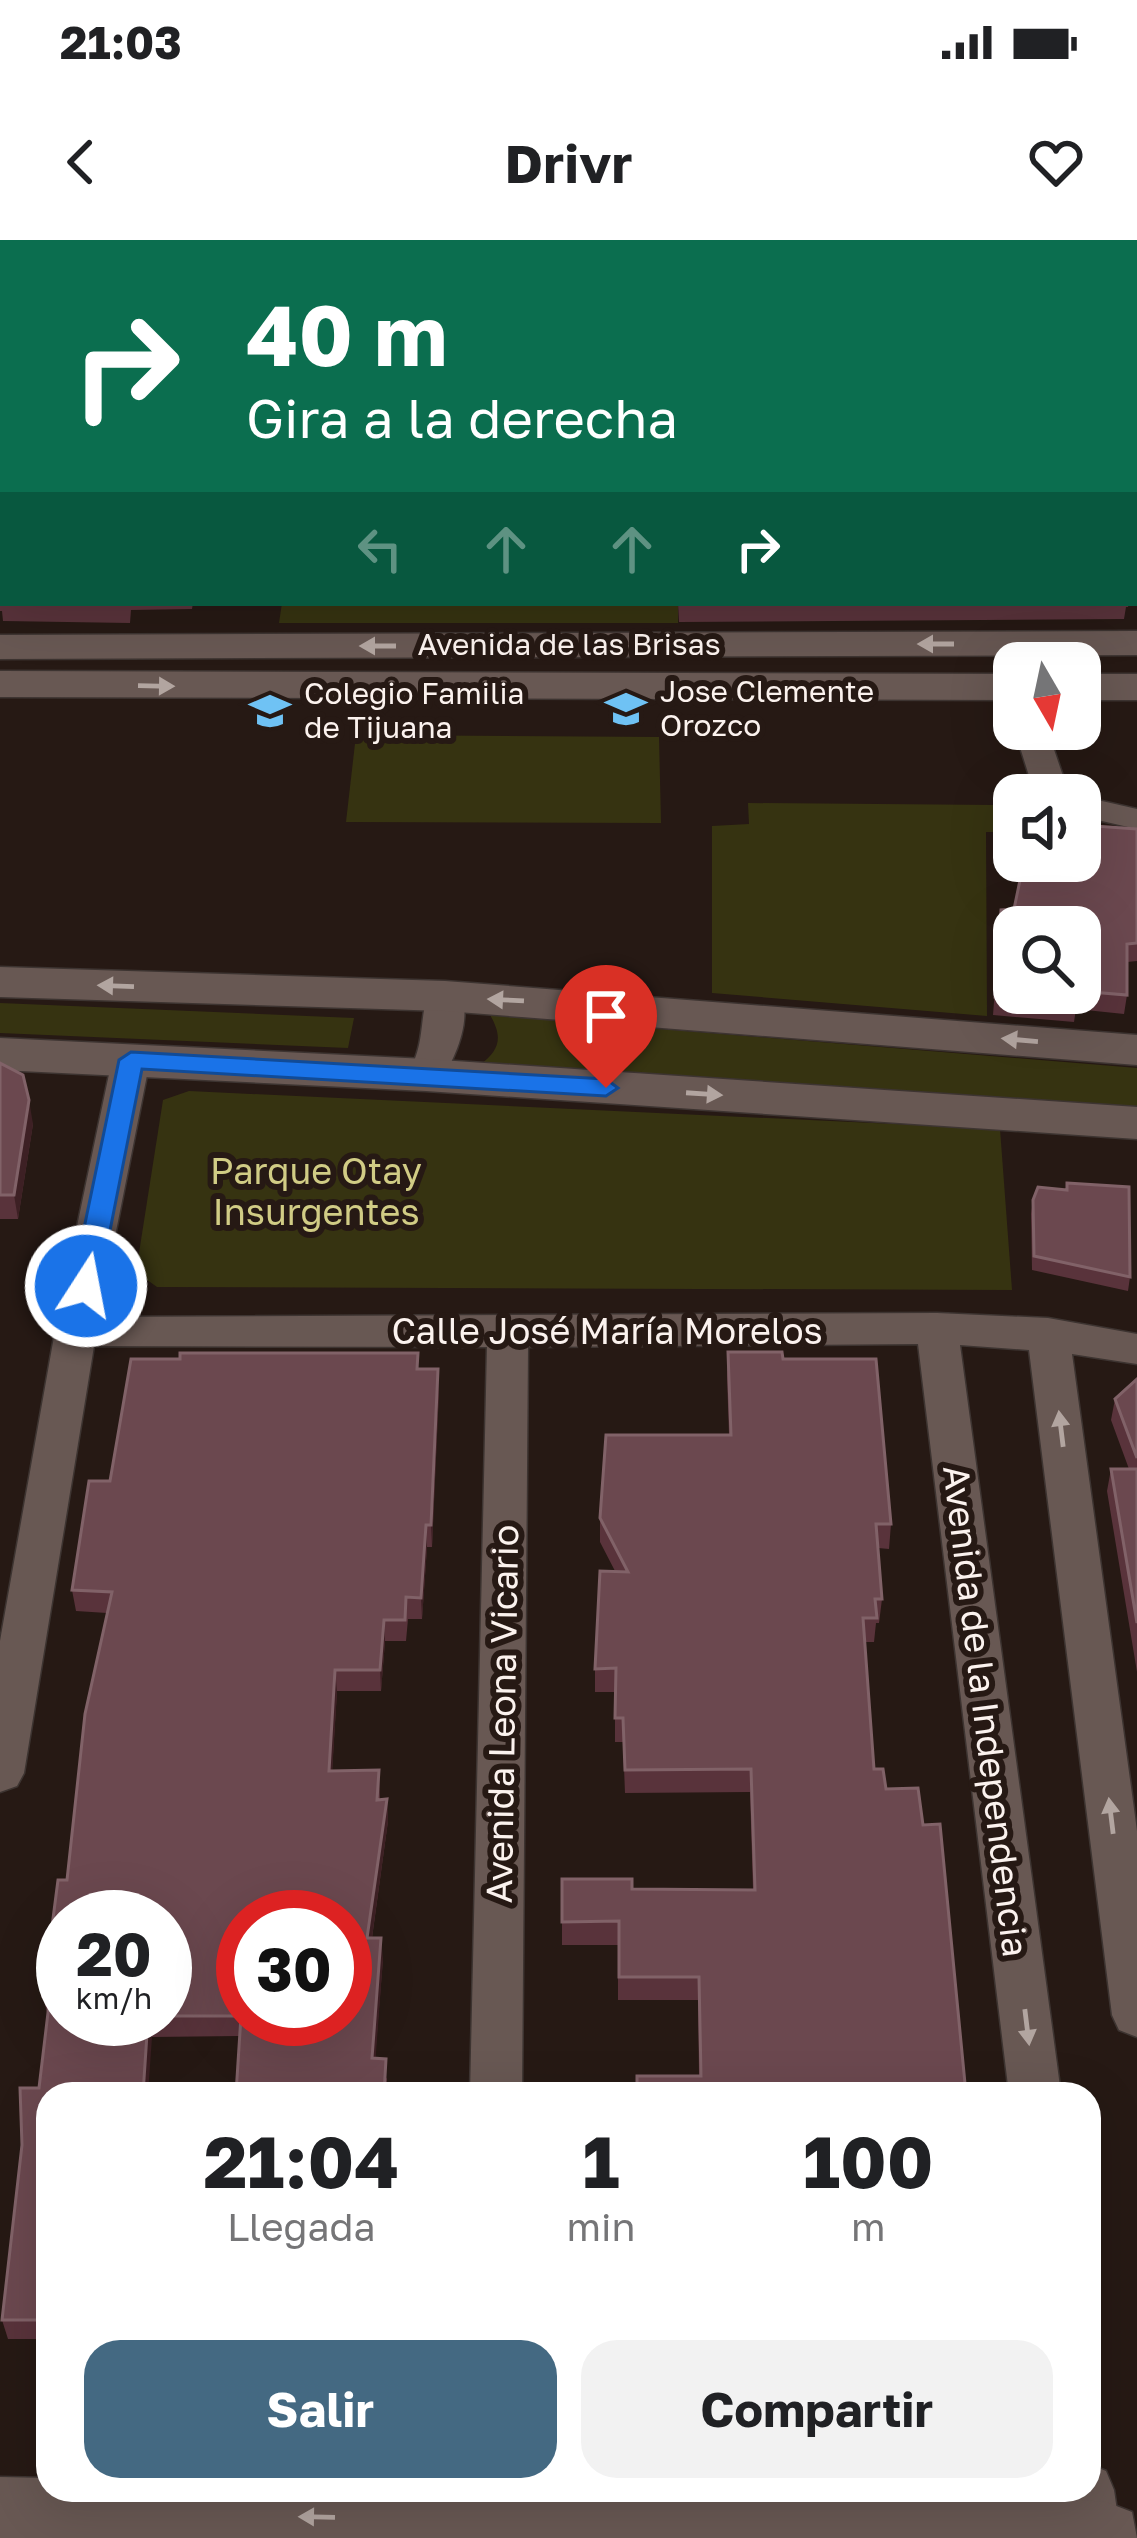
<!DOCTYPE html>
<html lang="es">
<meta charset="utf-8">
<style>
:root{--surface:#fff;--page:#f2f2f2;--text:#202124;--muted:#757577;--accent:#446982}
body{margin:0;font-family:"Golos Text",sans-serif;background:var(--page);color:var(--text);height:100vh;display:flex;flex-direction:column;font-size:45px;white-space:nowrap}
*{box-sizing:border-box;margin:0}
p{font-size:39px;color:var(--muted)}
.icon{flex:none;width:66px;height:66px;fill:none;stroke:currentColor;stroke-width:2;stroke-linecap:round;stroke-linejoin:round}
.map{position:relative;flex:1;overflow:hidden}
.details{position:absolute;left:36px;top:1842px;width:1065px;height:420px;display:flex;flex-direction:column;background:var(--surface);border-radius:36px;box-shadow:0 12px 48px #0002}
.details>*{flex:none}
.guide{position:absolute;left:0px;top:0px;width:1137px;height:366px;box-shadow:0 12px 48px #0002;background:#0b6e4f;color:#fff;overflow:hidden}
.needle{width:78px;rotate:171deg}
.controls{position:absolute;left:993px;top:402px;display:grid;gap:24px}
.controls a{display:grid;place-items:center;width:108px;height:108px;border-radius:24px;background:var(--surface);box-shadow:0 12px 48px #0002;font-size:60px}
.speed{position:absolute;left:36px;top:1650px;display:flex;gap:24px;font-size:60px;font-weight:700;text-align:center}
.speed>*{display:grid;place-content:center;width:156px;height:156px;border-radius:50%;background:var(--surface);box-shadow:0 12px 48px #0002;line-height:1}
.speed small{font-size:30px;font-weight:400}
.speed .limit{border:18px solid #d22;background:#fff;color:#111}
.pin{position:absolute;display:grid;place-items:center;width:102px;height:102px;color:#fff;margin:-123px -51px;border-radius:50% 50% 50% 0;rotate:-45deg;box-shadow:0 0 12px #0007}
.pin .icon{rotate:45deg}
.me{position:absolute;width:132px;margin:-66px;rotate:11deg;stroke-linejoin:round;filter:drop-shadow(0 0 9px #0008)}
.turn{display:flex;align-items:center;gap:42px;height:252px;padding:0 48px;font-size:54px}
.turn .icon{width:156px;height:156px;stroke-width:2.5}
.turn b{display:block;font-size:84px;line-height:102px}
.lanes{display:flex;align-items:center;height:114px;padding:0 48px;background:#0003;justify-content:center;gap:60px;direction:ltr}
.lanes .off{opacity:.35}
.eta{display:flex;justify-content:space-evenly;align-items:center;height:204px;text-align:center}
.eta b{font-size:72px;font-weight:700;line-height:84px}
.action{display:flex;gap:24px;margin-top:auto;padding:24px 48px}
.action a{flex:1;height:138px;border-radius:36px;background:var(--accent);color:#fff;font-size:48px;font-weight:700;line-height:138px;text-align:center}
.action a+a{background:var(--page);color:var(--text)}
.status{display:flex;justify-content:space-between;align-items:center;height:84px;padding:0 60px;background:var(--surface);direction:ltr}
.status svg{height:33px;fill:currentColor}
header{display:flex;justify-content:space-between;align-items:center;height:156px;padding:0 48px;background:var(--surface);font-size:54px;font-weight:700}
.map>svg:first-child{display:block}
.green{fill:#363311}
.lines{fill:none;stroke-linecap:round;stroke-linejoin:round}
.minor-casing{stroke:#3d3431;stroke-width:3}
.tertiary-casing{stroke:#3d3431;stroke-width:3}
.minor{fill:#685853;fill-rule:evenodd}
.tertiary{fill:#685853;fill-rule:evenodd}
.wall{fill:#59333b;fill-rule:evenodd}
.shaded-wall{fill:#3d2024}
.building{fill:#6b484f;stroke:#816268;stroke-width:3;fill-rule:evenodd}
.oneway{fill:#b2a5a0}
.route{fill:#1a73e8;stroke:#114b97;stroke-width:3}
.labels{text-anchor:middle;stroke-width:12;stroke-linejoin:round;paint-order:stroke}
.far-street-label{font-size:30px;fill:#fbf2ee;stroke:#261914}
.far-poi-label{font-size:30px;fill:#fbf2ee;stroke:#261914;text-anchor:start}
.park-label{font-size:36px;fill:#d1cc85;stroke:#261914}
.street-label{font-size:36px;fill:#fbf2ee;stroke:#261914}
</style>
<div class="status"><b>21:03</b><svg viewBox="0 0 49 12"><path d="M0 12V9h3v3zM5 12V6h3v6zM10 12V3h3v9zM15 12V0h3v12zM26 1h20v11H26zM47 4h2v5h-2z"/></svg></div>
<header><svg class="icon" aria-label="back" viewBox="0 0 24 24"><path d="M15 5l-7 7 7 7"/></svg>Drivr<svg class="icon" aria-label="heart" viewBox="0 0 24 24"><path d="M12 20l-8-8c-3-5 5-10 8-4 3-6 11-1 8 4z"/></svg></header>
<div class="map">
<svg width="1137" height="2298" viewBox="0 0 1137 2298">
<rect width="100%" height="100%" fill="#261914"/>
<g class="green">
<path d="M282,363H678V383H279Z"/>
<path d="M356,495L659,497L661,583L346,582Z"/>
<path d="M748,563L996,565L998,592H986L987,776L712,753V586L749,584Z"/>
<path d="M0,763L354,778L348,808L0,793Z"/>
<path d="M490,775L1137,828V869L480,825C500,810 503,797 490,775Z"/>
<path d="M189,851L1000,889L1012,1050L157,1047L136,1032L163,860Z"/>
</g>
<g class="lines">
<g class="minor-casing">
<g id="minor">
<path d="M1014,488L1047,489L1063,536L1078,555H1043L1030,539Z"/>
<path d="M1080,556L1137,569V589L1080,576Z"/>
<path d="M445,744L458,748C475,776 455,819 439,844H413L407,835C428,801 417,772 432,748Z"/>
<path d="M131,808L144,811L150,820L99,1077L937,1073L1048,1078L1137,1094V1124L1072,1114L1137,1591V1797L1119,1790L1112,1775L1029,1110L960,1105L1061,1854H1009L918,1104L528,1107L522,1854H470L487,1107L94,1106L24,1533L17,1546L0,1552V1401L55,1091L112,820L118,811Z"/>
<path d="M1089,2224L1106,2231L1114,2250L1121,2298H1063L1058,2250H1089Z"/>
</g>
</g>
<g class="tertiary-casing">
<g id="tertiary">
<path d="M1137,391V415L0,419V395Z"/>
<path d="M0,431L1014,434V460L0,457Z"/>
<rect x="1080" y="434" width="57" height="26"/>
<path d="M0,727L445,741L1137,795V825L445,771L0,757Z"/>
<path d="M0,798L426,819L1137,867V899L426,851L0,830Z"/>
<path d="M0,2237L48,2238V2250L1009,2254L1106,2262L1132,2272L1137,2298H0Z"/>
</g>
</g>
<use href="#minor" class="minor"/>
<use href="#tertiary" class="tertiary"/>
</g>
<g class="wall">
<path d="M1137,0V330H1134V3Z"/>
<path d="M3,6V143L0,142V7Z"/>
<path d="M0,146L3,147V363H193L192,369L131,370L130,383L3,381L2,371H0Z"/>
<path d="M678,363H1129L1128,367H1126L1124,379L679,382Z"/>
<path d="M1137,589V721L1127,722V755L1124,774L1076,769L1074,782L993,775L1001,670L1014,669ZM1080,687V753H1014Z"/>
<path d="M0,823L33,884L18,979H0Z"/>
<path d="M1067,943L1130,1037L1128,1051L1032,1030L1031,974L1033,960L1066,950Z"/>
<path d="M728,1112L783,1119L891,1284L889,1309L878,1308L882,1359L879,1383H876L874,1402H865L874,1529L886,1549L966,1854L699,1836L698,1760H618V1705H562V1639L632,1649L753,1650L750,1552L625,1553L623,1502H615V1452H595V1429L615,1331L600,1302V1278L729,1195L727,1136Z"/>
<path d="M419,1129L439,1151L432,1307H427L422,1379H408L406,1401H385L381,1451H337L332,1531L379,1530L380,1560L387,1559L388,1581L372,1698L383,1719L375,1818L387,1839L386,1854H236L239,1796L152,1797L48,1854V2099H8L2,2080L39,1848L48,1777L43,1756L67,1640L107,1373L76,1371L72,1350L110,1241ZM165,1677V1779H63Z"/>
<path d="M1137,1139V1432L1107,1251L1111,1229H1129L1111,1180L1115,1159Z"/>
</g>
<g class="shaded-wall">
<path d="M1137,265V287H1134V266Z"/>
<path d="M29,860L33,884L18,979L14,955Z"/>
<path d="M438,1129L439,1151L432,1307L431,1285Z"/>
<path d="M426,1285L427,1307L422,1379L421,1358Z"/>
<path d="M384,1380L385,1401L381,1451L380,1430Z"/>
<path d="M335,1430L337,1451L331,1552L329,1531Z"/>
<path d="M387,1559L388,1581L369,1719L367,1698Z"/>
<path d="M381,1698L383,1719L374,1839L372,1818Z"/>
<path d="M149,1779L152,1797L148,1854H143Z"/>
</g>
<g class="building">
<path d="M4,0H662L658,3H4Z"/>
<path d="M1032,0H1137V94L1134,95V3H1029Z"/>
<path d="M3,6V125L0,123V7Z"/>
<path d="M1134,102L1137,116V265L1134,266Z"/>
<path d="M0,146L3,147V285H0Z"/>
<path d="M1134,285L1137,287V307H1134Z"/>
<path d="M3,299V360H0L2,350H0V300Z"/>
<path d="M1080,585L1137,589V703L1127,704V755L1080,751V687H1014V753H1076L1077,763L995,757L1001,670L1014,669L1024,621H1080Z"/>
<path d="M0,823L23,835L29,860L14,955H0Z"/>
<path d="M1067,943L1129,947L1130,1037L1034,1016L1033,960L1038,947L1067,950Z"/>
<path d="M728,1112H782L783,1119H876L891,1284H876L882,1359H875L877,1378H863L874,1529H883L886,1549L918,1548L923,1585L940,1584L966,1854H637V1836H701L699,1737H619V1681L562,1682V1639H632V1649L755,1650L751,1529L625,1530L623,1478H615L616,1428L595,1429L600,1331L628,1332L600,1278L606,1195H731Z"/>
<path d="M180,1113H418L417,1129H438L431,1285H426L421,1358L406,1357L405,1380H384L380,1430H335L329,1531L379,1530L377,1560L387,1559L367,1698H381L372,1818L386,1819L384,1854H236L241,1776H165V1677H63V1779H148L143,1854H48V2080H2L22,1905L20,1848H39L50,1756H43L58,1640H67L85,1474L112,1352L72,1350L89,1241H110L131,1119H180ZM243,1677H345V1779H243Z"/>
<path d="M1137,1139V1218L1115,1159Z"/>
<path d="M1111,1229H1137V1383Z"/>
</g>
<defs><path id="oneway-solid" d="M-6-.8H1V-3.2L6.5 0L1 3.2V.8H-6Z" transform="scale(3)"/></defs>
<g class="oneway">
<use href="#oneway-solid" transform="translate(936 404) rotate(180)"/>
<use href="#oneway-solid" transform="translate(378 406) rotate(-180)"/>
<use href="#oneway-solid" transform="translate(156 446) rotate(1)"/>
<use href="#oneway-solid" transform="translate(116 746) rotate(-178)"/>
<use href="#oneway-solid" transform="translate(506 760) rotate(-177)"/>
<use href="#oneway-solid" transform="translate(1020 800) rotate(-175)"/>
<use href="#oneway-solid" transform="translate(704 854) rotate(4)"/>
<use href="#oneway-solid" transform="translate(1061 1189) rotate(-97)"/>
<use href="#oneway-solid" transform="translate(1111 1576) rotate(-97)"/>
<use href="#oneway-solid" transform="translate(1027 1787) rotate(83)"/>
<use href="#oneway-solid" transform="translate(317 2277) rotate(-179)"/>
</g>
<path class="route" d="M131,812L606,839L618,848L606,856L142,829L99,1046L86,1055L72,1046L119,820Z"/>
<defs>
<g id="school-bare" transform="scale(3.24)"><path d="M0-5L7-2L0 1L-7-2ZM-4 1L0 2.5L4 1V4Q0 6-4 4Z" fill="#6fc2f4" stroke="#261914" stroke-width="2.5" paint-order="stroke"/></g>
<g id="university-bare" transform="scale(3.24)"><path d="M0-5L7-2L0 1L-7-2ZM-4 1L0 2.5L4 1V4Q0 6-4 4Z" fill="#6fc2f4" stroke="#261914" stroke-width="2.5" paint-order="stroke"/></g>
</defs>
<g fill-rule="evenodd">
<use href="#school-bare" x="626" y="469"/>
<use href="#university-bare" x="270" y="471"/>
</g>
<g class="labels">
<g class="far-street-label">
<text x="569" y="415">Avenida de las Brisas</text>
</g>
<g class="far-poi-label">
<text x="660" y="462">Jose Clemente<tspan x="660" dy="34">Orozco</tspan></text>
<text x="304" y="464">Colegio Familia<tspan x="304" dy="34">de Tijuana</tspan></text>
</g>
<g class="park-label">
<text x="316" y="944">Parque Otay<tspan x="316" dy="41">Insurgentes</tspan></text>
</g>
<g class="street-label">
<text x="607" y="1104">Calle José María Morelos</text>
<text transform="translate(986 1471) rotate(83)" y="13">Avenida de la Independencia</text>
<text transform="translate(502 1474) rotate(-89)" y="13">Avenida Leona Vicario</text>
</g>
</g>
</svg>
<div class="controls">
<a><svg class="needle" viewBox="-14 -14 28 28"><path d="M0-13l5 13h-10z" fill="#e53935"/><path d="M0 13l5-13h-10z" fill="#757577"/></svg></a>
<a><svg class="icon" aria-label="sound" viewBox="0 0 24 24"><path d="M4 9h4l5-4v14l-5-4H4zM17 9q2 3 0 6"/></svg></a>
<a><svg class="icon" aria-label="search" viewBox="0 0 24 24"><circle cx="10" cy="10" r="6"/><path d="M15 15l6 6"/></svg></a>
</div>
<div class="speed"><div>20<small>km/h</small></div><div class="limit">30</div></div>
<div class="pin" style="left:606px;top:848px;background:#d93025"><svg class="icon" aria-label="arrive" viewBox="0 0 24 24"><path d="M6 21V4h12l-3 4 3 4H6"/></svg></div>
<svg class="me" style="left:86px;top:1046px" viewBox="-20 -20 40 40"><circle r="17" fill="#1a73e8" stroke="#fff" stroke-width="3"/><path d="M0-11L8 9 0 5-8 9z" fill="#fff"/></svg>
<div class="guide">
<div class="turn"><svg class="icon" aria-label="right" viewBox="0 0 24 24"><path d="M7 20v-9h11M14 6l5 5-5 5"/></svg><div><b>40 m</b>Gira a la derecha</div></div>
<div class="lanes"><svg class="icon off" aria-label="left" viewBox="0 0 24 24"><path d="M17 20v-9H6M10 6l-5 5 5 5"/></svg><svg class="icon off" aria-label="ahead" viewBox="0 0 24 24"><path d="M12 20V5M6 11l6-6 6 6"/></svg><svg class="icon off" aria-label="ahead" viewBox="0 0 24 24"><path d="M12 20V5M6 11l6-6 6 6"/></svg><svg class="icon" aria-label="right" viewBox="0 0 24 24"><path d="M7 20v-9h11M14 6l5 5-5 5"/></svg></div>
</div>
<section class="details">
<div class="eta">
<div><b>21:04</b><p>Llegada</p></div>
<div><b>1</b><p>min</p></div>
<div><b>100</b><p>m</p></div>
</div>
<div class="action"><a>Salir</a><a>Compartir</a></div>
</section>
</div>
